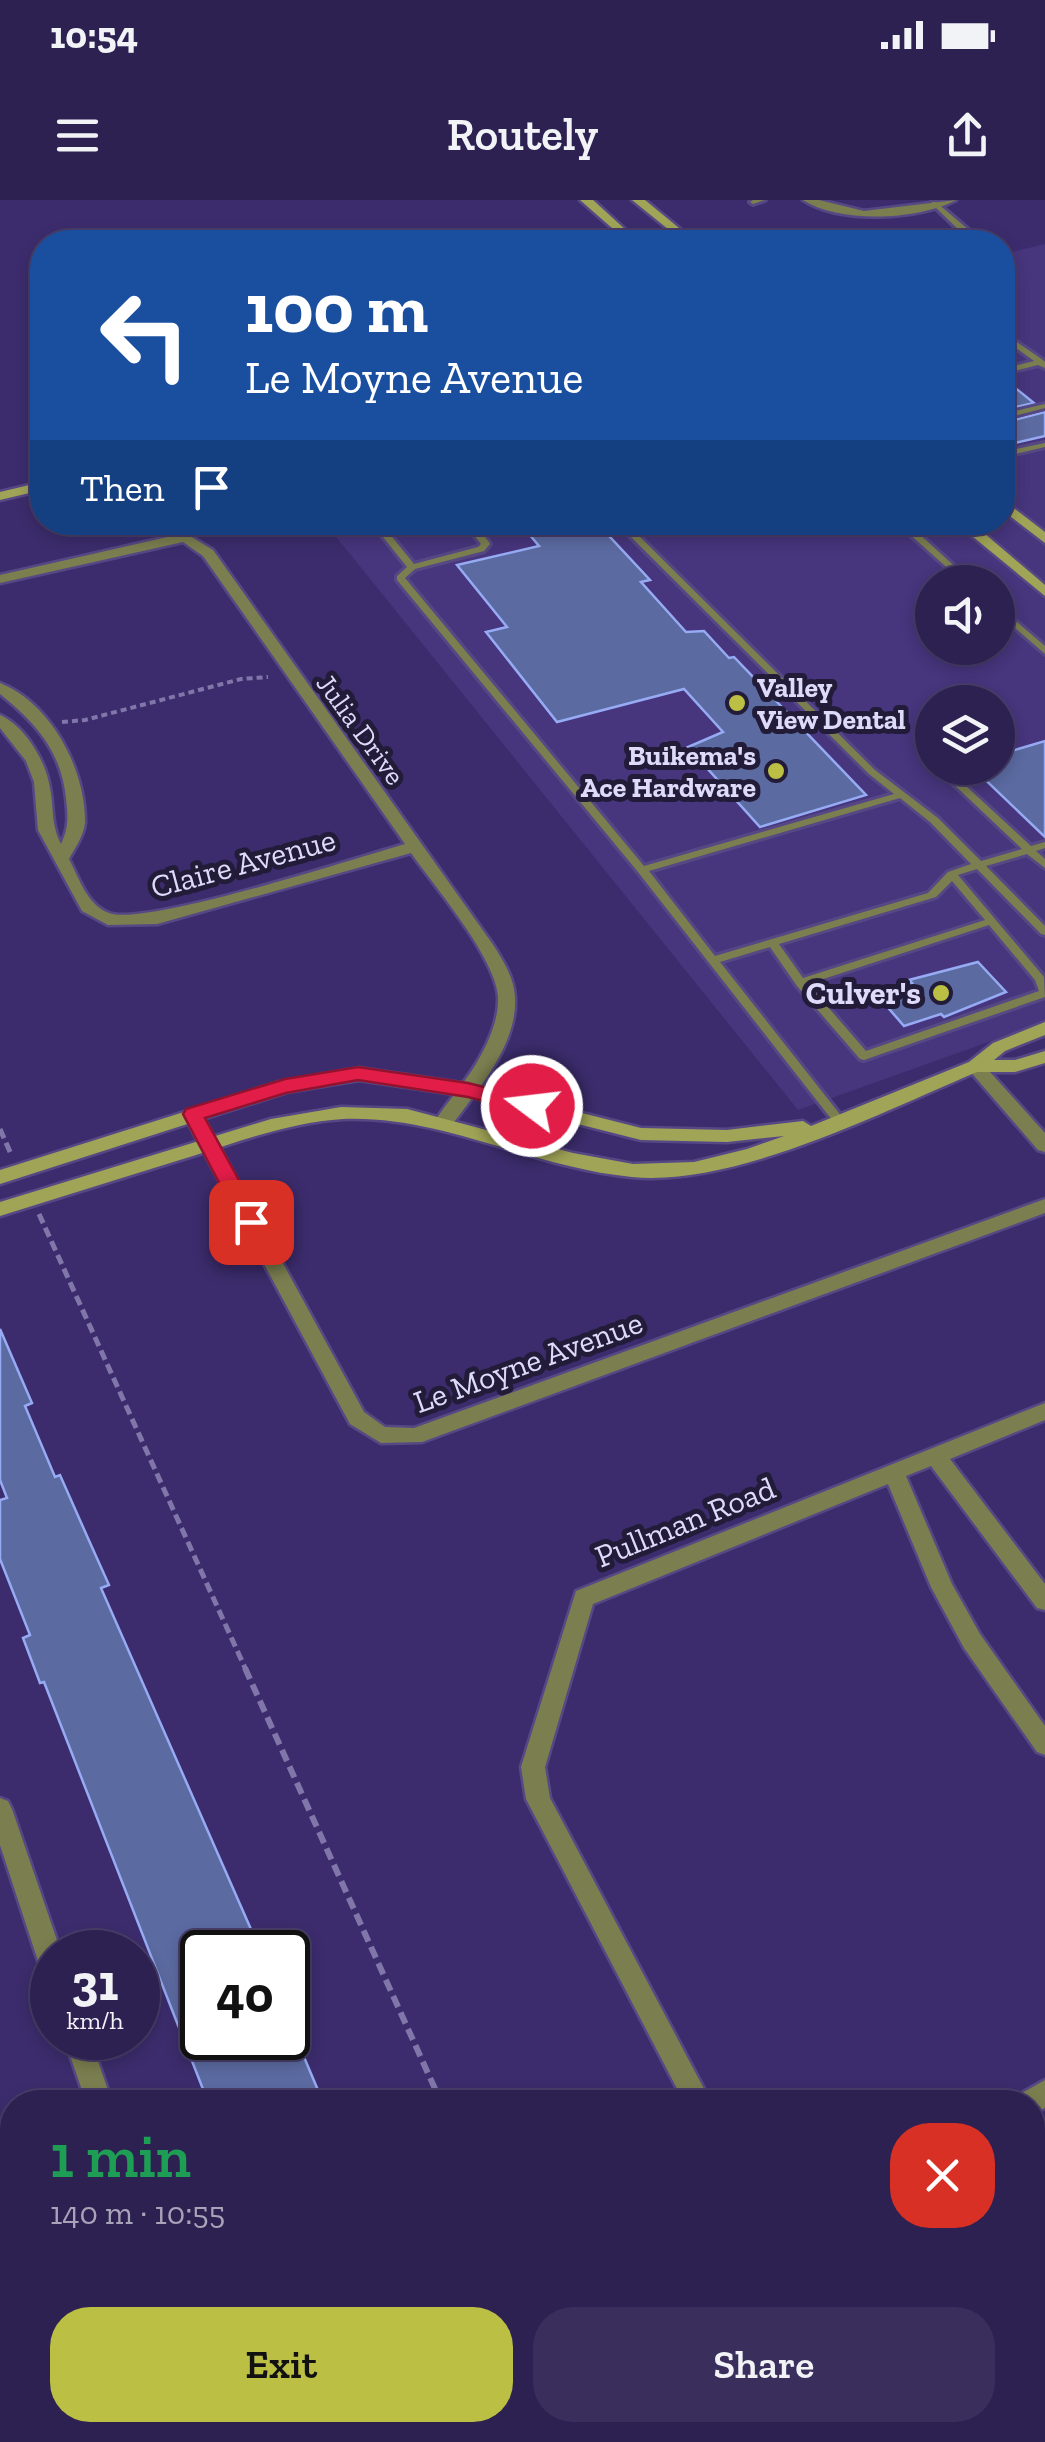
<!DOCTYPE html>
<meta charset="utf-8">
<style>
:root{--surface:#2d2152;--page:#392e5c;--text:#f1f3f6;--muted:#a7a3b8;--line:#483e69;--accent:#bbc044}
body{margin:0;font-family:"Zilla Slab",serif;background:var(--page);color:var(--text);height:100vh;display:flex;flex-direction:column;font-size:38px;white-space:nowrap}
*{box-sizing:border-box;margin:0}
p{font-size:32px;color:var(--muted)}
.icon{flex:none;width:55px;height:55px;fill:none;stroke:currentColor;stroke-width:2;stroke-linecap:round;stroke-linejoin:round}
.map{position:relative;flex:1;overflow:hidden}
.drawer{position:absolute;left:0px;top:1890px;width:1045px;height:352px;display:flex;flex-direction:column;background:var(--surface);border-radius:40px 40px 0 0;box-shadow:0 5px 15px #0003,0 0 0 2px var(--line)}
.drawer>*{flex:none}
.guide{position:absolute;left:30px;top:30px;width:985px;height:305px;border-radius:40px;box-shadow:0 5px 15px #0003,0 0 0 2px var(--line);background:#1a4fa0;color:#fff;overflow:hidden}
.tools{position:absolute;left:915px;top:365px;display:grid;gap:20px}
.tools a{display:grid;place-items:center;width:100px;height:100px;border-radius:50%;background:var(--surface);box-shadow:0 5px 15px #0003,0 0 0 2px var(--line);font-size:50px}
.speed{position:absolute;left:30px;top:1730px;display:flex;gap:20px;font-size:50px;font-weight:700;text-align:center}
.speed>*{display:grid;place-content:center;width:130px;height:130px;border-radius:50%;background:var(--surface);box-shadow:0 5px 15px #0003,0 0 0 2px var(--line);line-height:1}
.speed small{font-size:25px;font-weight:400}
.speed .limit{border:5px solid #111;border-radius:15px;background:#fff;color:#111}
.pin{position:absolute;display:grid;place-items:center;width:85px;height:85px;color:#fff;margin:-42px;border-radius:20px;box-shadow:0 5px 15px #0006}
.me{position:absolute;width:110px;margin:-55px;rotate:285deg;stroke-linejoin:round;filter:drop-shadow(0 0 8px #0008)}
.turn{display:flex;align-items:center;gap:35px;height:210px;padding:0 50px;font-size:45px}
.turn .icon{width:130px;height:130px;stroke-width:2.5}
.turn b{display:block;font-size:70px;line-height:85px}
.then{display:flex;align-items:center;height:95px;padding:0 50px;background:#0003;gap:20px;font-size:38px}
.round{display:grid;place-items:center;flex:none;width:105px;height:105px;border-radius:40px;background:var(--page)}
.headline{display:flex;align-items:center;justify-content:space-between;height:170px;padding:0 50px}
h1{font-size:60px;font-weight:600;line-height:75px;color:#1e9e55}
.cta{display:flex;gap:20px;margin-top:auto;padding:20px 50px}
.cta a{flex:1;height:115px;border-radius:40px;background:var(--accent);color:#111;font-size:40px;font-weight:600;line-height:115px;text-align:center}
.cta a+a{background:var(--page);color:var(--text)}
.status{display:flex;justify-content:space-between;align-items:center;height:70px;padding:0 50px;background:var(--surface);direction:ltr}
.status svg{height:28px;fill:currentColor}
header{display:flex;justify-content:space-between;align-items:center;height:130px;padding:0 50px;background:var(--surface);font-size:45px;font-weight:600}
.map>svg:first-child{display:block}
.built{fill:#47357d;fill-rule:evenodd}
.building{fill:#5b6aa1;stroke:#96abf4;stroke-width:2.5}
.lines{fill:none;stroke-linecap:round;stroke-linejoin:round}
.lane-casing{stroke:#564884;stroke-width:6}
.street-casing{stroke:#564884;stroke-width:5}
.secondary-casing{stroke:#564884;stroke-width:5}
.path-far2{stroke:#8176a9;stroke-width:4;stroke-dasharray:6 4;stroke-linecap:butt}
.path-far1{stroke:#8176a9;stroke-width:5;stroke-dasharray:10 5;stroke-linecap:butt}
.path{stroke:#8176a9;stroke-width:6;stroke-dasharray:12 6;stroke-linecap:butt}
.lane{fill:#7b7e4f;fill-rule:evenodd}
.street{fill:#7b7e4f;fill-rule:evenodd}
.secondary{fill:#a0a456;fill-rule:evenodd}
.route{fill:#e11d48;stroke:#92132f;stroke-width:2.5}
.poi-dot{fill:#bbc044;stroke:#221c39;stroke-width:4}
.labels{text-anchor:middle;stroke-width:10;stroke-linejoin:round;paint-order:stroke}
.far-poi-label{font-size:28px;font-weight:bold;fill:#dedafa;stroke:#221c39;text-anchor:start}
.far-street-label{font-size:28px;fill:#dedafa;stroke:#221c39}
.street-label{font-size:32px;fill:#dedafa;stroke:#221c39}
.poi-label{font-size:32px;font-weight:bold;fill:#dedafa;stroke:#221c39;text-anchor:end}
</style>
<div class="status"><b>10:54</b><svg viewBox="0 0 49 12"><path d="M0 12V9h3v3zM5 12V6h3v6zM10 12V3h3v9zM15 12V0h3v12zM26 1h20v11H26zM47 4h2v5h-2z"/></svg></div>
<header><svg class="icon" aria-label="menu" viewBox="0 0 24 24"><path d="M4 6h16M4 12h16M4 18h16"/></svg>Routely<svg class="icon" aria-label="share" viewBox="0 0 24 24"><path d="M12 15V3M7 8l5-5 5 5M5 13v7h14v-7"/></svg></header>
<div class="map">
<svg width="1045" height="2242" viewBox="0 0 1045 2242">
<rect width="100%" height="100%" fill="#3c2c6d"/>
<path class="built" d="M1045,44V822L798,910L325,323L1002,322L1003,54ZM932,382H998V448H932ZM932,502H998V568H932Z"/>
<g class="building">
<path d="M1003,178L1034,203L1002,210Z"/>
<path d="M1045,212V236L1002,246V223Z"/>
<path d="M519,322H596L650,380L641,382L686,432L704,431L729,458L734,457L866,595L760,627L688,547L723,532L684,489L557,522L486,432L507,427L457,365L539,346Z"/>
<path d="M1045,541V637L973,568H998V555Z"/>
<path d="M978,762L1006,792L944,817L941,814L904,826L877,795L912,783L909,780Z"/>
<path d="M0,1129L32,1203L25,1206L55,1277L60,1275L87,1336L109,1385L101,1388L261,1752H202V1838H296L323,1902H208L44,1482L40,1483L23,1438L30,1435L0,1359V1300L7,1298L0,1280Z"/>
</g>
<g class="lines">
<g class="lane-casing">
<g id="lane">
<path d="M765,0L753,4L750,2L753,0Z"/>
<path d="M932,2H936L970,31V35H964L932,4Z"/>
<path d="M1002,132L1043,160L1045,162V168L1038,165L1002,174V169L1034,161L1002,138Z"/>
<path d="M1045,204V208L1002,219V214Z"/>
<path d="M1045,243V247L1002,257V252Z"/>
<path d="M371,322H380L414,364L478,347L481,344L464,322H473L489,342L490,344L484,351L415,369L405,378L644,666L894,594L869,574L616,322H625L875,570L938,618L981,661L1022,649L947,578V574H953L1031,646L1045,642V648L1036,651L1045,659V668L1027,654L986,666L1045,726V735L1041,734L977,669L958,675L1044,777L1045,797L864,860L860,859L797,786L770,747L720,762L846,922L840,926L836,925L638,672L397,380V376L407,367ZM900,598L930,622L971,664L948,672L928,693L715,756L649,671ZM952,681L985,720L803,778L779,744L936,697ZM989,725L1035,780L1039,791L866,851L808,784Z"/>
<path d="M896,322H906L972,382H963Z"/>
<path d="M998,406L1045,446V454L998,413Z"/>
</g>
</g>
<g class="street-casing">
<g id="street">
<path d="M803,0H819L864,11L956,0C919,20 840,24 803,0Z"/>
<path d="M185,333L213,350L494,746C504,762 514,778 515,797C518,845 476,892 449,929L442,930L433,924C448,900 468,880 481,855C491,837 499,816 498,796C495,757 435,687 411,653L157,724L108,725L82,711L38,630L34,582L26,561L0,528V515C25,526 46,561 50,588C54,608 51,625 61,644C69,627 68,617 66,598C61,551 36,523 0,494V483C51,503 86,570 85,623C84,635 75,648 69,659C79,678 87,705 109,713C144,727 356,658 405,644L203,356L183,342L0,383V375Z"/>
<path d="M975,860L981,862L1045,933V952L1038,950L969,870L966,866Z"/>
<path d="M193,909L202,915L364,1212L385,1227L414,1228L1045,999V1013L422,1242L381,1243L350,1224L184,915Z"/>
<path d="M1045,1203V1220L950,1259L1045,1384V1410L1037,1408L931,1266L906,1276L952,1384L980,1434L1045,1526V1555L1037,1552L964,1448L931,1387L888,1284L593,1404L545,1567L550,1598L711,1902H684L526,1599L521,1567L576,1391Z"/>
<path d="M0,1598L8,1601L12,1609L61,1752H52V1776L43,1772L39,1764L0,1645Z"/>
<path d="M64,1838H90L112,1902H86Z"/>
<path d="M1045,1880V1908L1032,1914V1902H1018L1022,1893Z"/>
<path d="M1045,2023V2055L1032,2061V2030Z"/>
<path d="M87,2230H123L117,2242H81Z"/>
</g>
</g>
<g class="secondary-casing">
<g id="secondary">
<path d="M580,0H593L639,42H628Z"/>
<path d="M632,0H645L696,42H684Z"/>
<path d="M42,282V290L0,300V292Z"/>
<path d="M1002,299L1045,332V343L1002,310Z"/>
<path d="M955,322H971L1045,385V396Z"/>
<path d="M1045,822V835L1005,851L994,860H1015L1045,851V863L1015,872H977C882,912 735,987 632,977C533,968 443,915 343,919C293,922 243,940 196,955C130,975 65,996 0,1016V1002L271,919L341,907L407,909L573,953L633,964L694,962L747,949L784,936L727,942L641,940L468,896L359,880L287,892L0,984V970L279,882L359,868L468,884L641,928L727,930L803,921L811,926L969,862L993,843Z"/>
</g>
</g>
<g class="path-far2">
<path d="M1002,279L1016,290"/>
<path d="M62,522L85,520L241,479L268,477"/>
</g>
<g class="path-far1">
<path d="M0,929L11,954"/>
<path d="M39,1014L246,1470"/>
</g>
<g class="path">
<path d="M245,1468L441,1902"/>
<path d="M590,2230L595,2242"/>
</g>
<use href="#lane" class="lane"/>
<use href="#street" class="street"/>
<use href="#secondary" class="secondary"/>
</g>
<path class="route" d="M358,867L468,883L540,901L543,906L532,914L468,897L358,880L286,893L205,918L262,1022L258,1028H243L183,914L186,909L285,879Z"/>
<g class="poi-dot">
<circle cx="737" cy="503" r="10"/>
<circle cx="776" cy="571" r="10"/>
<circle cx="941" cy="793" r="10"/>
</g>
<g class="labels">
<g class="far-poi-label">
<text x="757" y="497">Valley<tspan x="757" dy="32">View Dental</tspan></text>
<text x="756" y="565" text-anchor="end">Buikema's<tspan x="756" dy="32">Ace Hardware</tspan></text>
</g>
<g class="far-street-label">
<text transform="translate(361 529) rotate(54)" y="10">Julia Drive</text>
</g>
<g class="street-label">
<text transform="translate(243 663) rotate(-15)" y="11">Claire Avenue</text>
<text transform="translate(528 1162) rotate(-20)" y="11">Le Moyne Avenue</text>
<text transform="translate(685 1322) rotate(-22)" y="11">Pullman Road</text>
</g>
<g class="poi-label">
<text x="921" y="804">Culver's</text>
</g>
</g>
</svg>
<div class="tools">
<a><svg class="icon" aria-label="sound" viewBox="0 0 24 24"><path d="M4 9h4l5-4v14l-5-4H4zM17 9q2 3 0 6"/></svg></a>
<a><svg class="icon" aria-label="layers" viewBox="0 0 24 24"><path d="M12 4l9 5-9 5-9-5zM3 14l9 5 9-5"/></svg></a>
</div>
<div class="speed"><div>31<small>km/h</small></div><div class="limit">40</div></div>
<div class="pin" style="left:251px;top:1022px;background:#d93025"><svg class="icon" aria-label="arrive" viewBox="0 0 24 24"><path d="M6 21V4h12l-3 4 3 4H6"/></svg></div>
<svg class="me" style="left:532px;top:906px" viewBox="-20 -20 40 40"><circle r="17" fill="#e11d48" stroke="#fff" stroke-width="3"/><path d="M0-11L8 9 0 5-8 9z" fill="#fff"/></svg>
<div class="guide">
<div class="turn"><svg class="icon" aria-label="left" viewBox="0 0 24 24"><path d="M17 20v-9H6M10 6l-5 5 5 5"/></svg><div><b>100 m</b>Le Moyne Avenue</div></div>
<div class="then">Then<svg class="icon" aria-label="arrive" viewBox="0 0 24 24"><path d="M6 21V4h12l-3 4 3 4H6"/></svg></div>
</div>
<section class="drawer">
<div class="headline"><div><h1>1 min</h1><p>140 m · 10:55</p></div><a class="round" style="background:#d93025;color:#fff"><svg class="icon" aria-label="close" viewBox="0 0 24 24"><path d="M6 6l12 12M18 6L6 18"/></svg></a></div>
<div class="cta"><a>Exit</a><a>Share</a></div>
</section>
</div>
